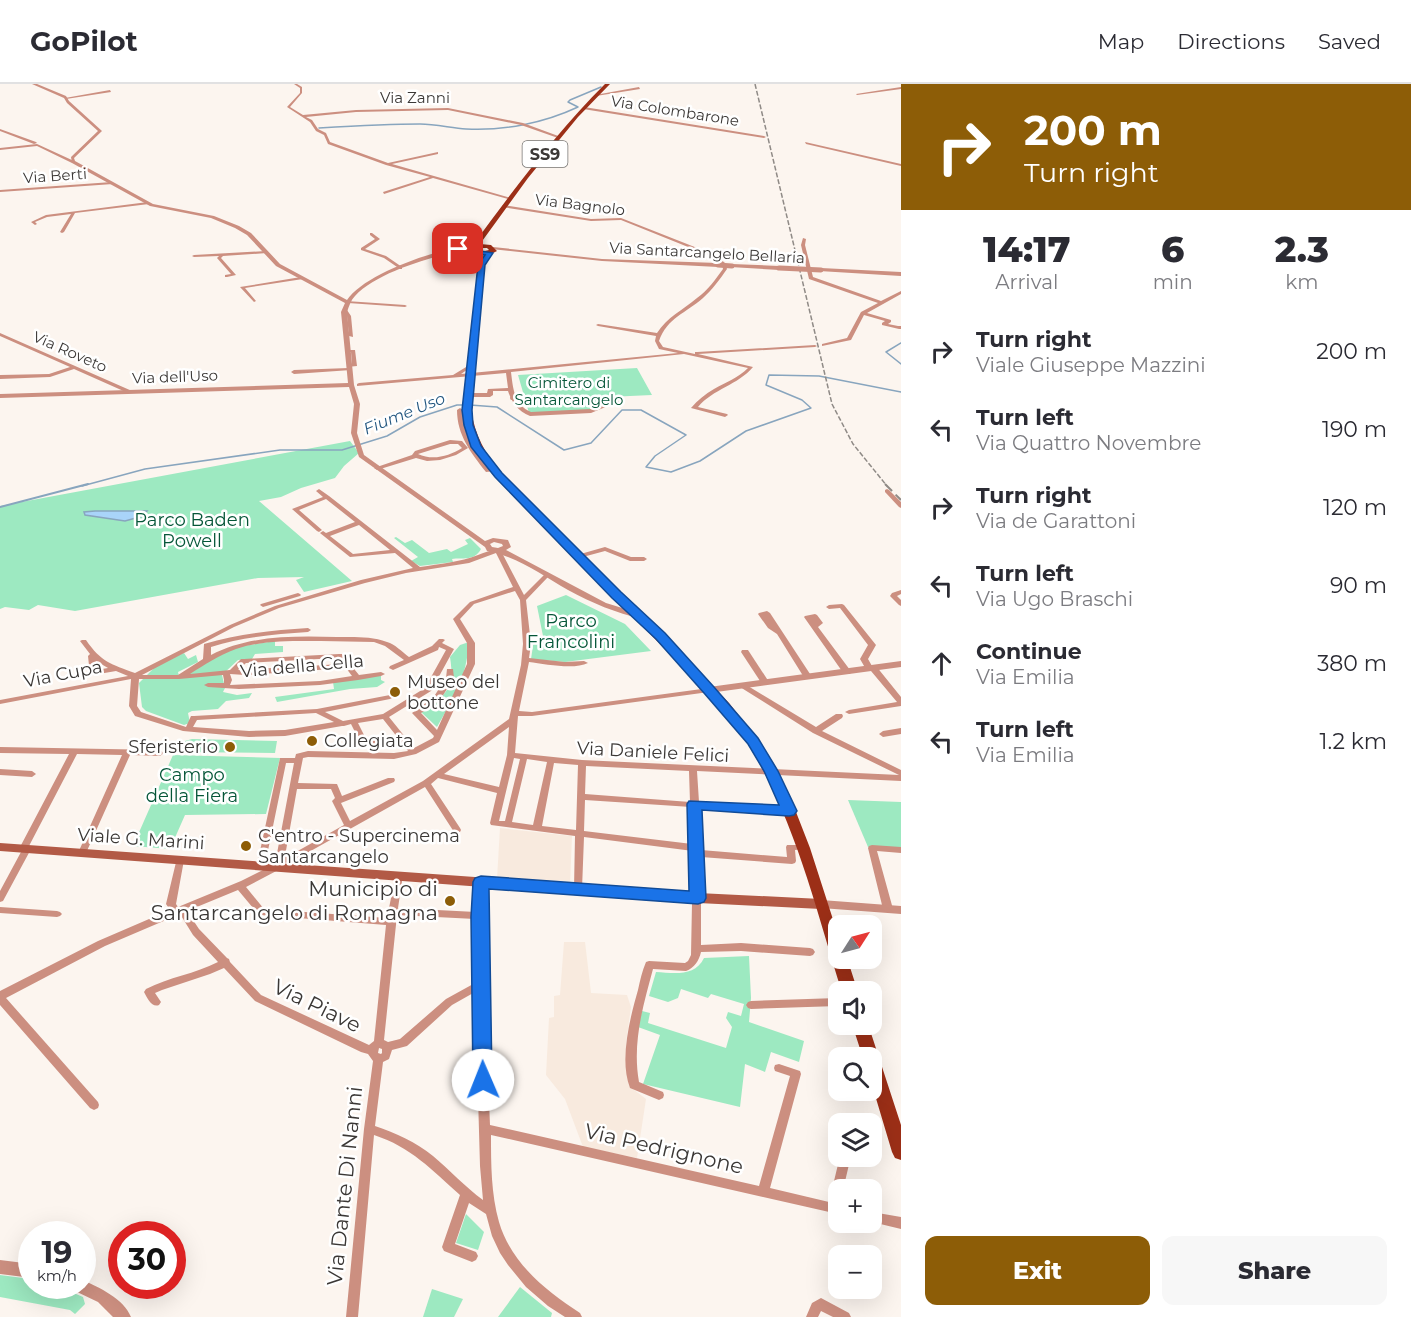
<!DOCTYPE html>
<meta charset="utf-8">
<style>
:root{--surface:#fff;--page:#f7f7f7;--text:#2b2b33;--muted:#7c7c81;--line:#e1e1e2;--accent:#8d5d07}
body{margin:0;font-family:Montserrat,sans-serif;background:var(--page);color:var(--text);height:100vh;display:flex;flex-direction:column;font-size:22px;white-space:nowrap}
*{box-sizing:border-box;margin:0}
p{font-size:20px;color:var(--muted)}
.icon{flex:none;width:33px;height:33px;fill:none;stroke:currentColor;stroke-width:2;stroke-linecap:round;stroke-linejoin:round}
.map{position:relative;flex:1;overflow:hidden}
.panel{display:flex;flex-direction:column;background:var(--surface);width:510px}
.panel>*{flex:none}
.banner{background:#8d5d07;color:#fff;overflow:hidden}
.needle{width:39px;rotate:54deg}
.fabs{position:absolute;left:828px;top:831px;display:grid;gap:12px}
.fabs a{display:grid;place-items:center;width:54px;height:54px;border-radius:12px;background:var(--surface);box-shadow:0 6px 24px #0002;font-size:30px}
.speed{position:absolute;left:18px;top:1137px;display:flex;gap:12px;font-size:30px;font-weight:700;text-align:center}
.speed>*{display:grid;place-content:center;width:78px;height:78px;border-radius:50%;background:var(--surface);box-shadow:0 6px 24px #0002;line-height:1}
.speed small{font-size:15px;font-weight:400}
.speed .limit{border:9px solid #d22;background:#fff;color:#111}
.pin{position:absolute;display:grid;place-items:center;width:51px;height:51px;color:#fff;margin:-26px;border-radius:12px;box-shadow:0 3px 9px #0006}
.me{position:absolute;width:66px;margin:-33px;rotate:359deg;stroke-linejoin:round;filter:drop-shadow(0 0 4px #0008)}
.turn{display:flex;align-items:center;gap:21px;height:126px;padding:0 24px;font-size:27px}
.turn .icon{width:78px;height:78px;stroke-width:2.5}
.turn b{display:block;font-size:42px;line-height:51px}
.eta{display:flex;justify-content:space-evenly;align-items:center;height:102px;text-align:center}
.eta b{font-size:36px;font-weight:800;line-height:42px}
.button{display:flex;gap:12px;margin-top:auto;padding:12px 24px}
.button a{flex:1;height:69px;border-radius:12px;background:var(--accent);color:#fff;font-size:24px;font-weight:800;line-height:69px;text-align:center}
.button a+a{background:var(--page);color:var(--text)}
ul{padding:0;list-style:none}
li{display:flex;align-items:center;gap:18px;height:78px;padding:0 24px}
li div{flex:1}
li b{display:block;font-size:22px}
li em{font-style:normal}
header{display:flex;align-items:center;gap:36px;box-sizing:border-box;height:84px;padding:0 30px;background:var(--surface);border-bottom:2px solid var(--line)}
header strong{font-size:28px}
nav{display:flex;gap:33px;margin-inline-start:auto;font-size:21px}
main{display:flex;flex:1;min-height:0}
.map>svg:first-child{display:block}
.built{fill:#f8eade}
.green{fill:#9de9c1}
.water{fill:#a9d4f9;stroke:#88a5be;stroke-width:1.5}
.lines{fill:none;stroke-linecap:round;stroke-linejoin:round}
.stream-far1{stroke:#88a5be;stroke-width:1.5}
.stream{stroke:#88a5be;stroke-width:2}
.pedestrian{stroke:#cc8f80;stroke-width:4}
.minor{fill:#cc8f80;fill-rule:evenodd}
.tertiary{fill:#cc8f80;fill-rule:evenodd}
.secondary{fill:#b25a46;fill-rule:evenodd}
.primary{fill:#9c2f17;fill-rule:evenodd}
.rail-far1{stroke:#8f8a86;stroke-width:1.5;stroke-dasharray:5 2;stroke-linecap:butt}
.rail{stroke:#8f8a86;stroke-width:2;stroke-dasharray:10 5;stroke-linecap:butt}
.tertiary-bridge{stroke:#cc8f80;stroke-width:5}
.route{fill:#1a73e8;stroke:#114b97;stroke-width:1.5}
.poi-dot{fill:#8d5d07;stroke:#fff;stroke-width:2}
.labels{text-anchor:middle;stroke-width:5;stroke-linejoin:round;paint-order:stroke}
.far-street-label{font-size:15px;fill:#3b3836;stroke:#fff}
.far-park-label{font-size:15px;fill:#055638;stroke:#fff}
.shield{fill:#fff;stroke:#767472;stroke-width:1.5}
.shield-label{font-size:16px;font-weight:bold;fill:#3b3836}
.far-water-label{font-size:16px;font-style:italic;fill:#235780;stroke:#fff}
.park-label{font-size:18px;fill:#055638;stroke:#fff}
.street-label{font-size:18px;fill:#3b3836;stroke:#fff}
.poi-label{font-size:18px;fill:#3b3836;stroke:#fff;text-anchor:start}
.near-poi-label{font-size:21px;fill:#3b3836;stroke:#fff;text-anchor:end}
.near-street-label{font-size:21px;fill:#3b3836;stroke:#fff}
</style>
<header>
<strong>GoPilot</strong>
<nav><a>Map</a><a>Directions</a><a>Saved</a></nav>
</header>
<main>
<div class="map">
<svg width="901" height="1233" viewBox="0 0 901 1233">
<rect width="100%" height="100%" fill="#fcf5ef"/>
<g class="built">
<path d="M500,744L572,752L570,801L497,795Z"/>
<path d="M564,858H585L591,909L627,911L631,923L626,959L629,1002L646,1015L637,1074L583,1063L565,1015L546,991L549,934L554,933V912L560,911Z"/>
</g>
<g class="green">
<path d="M637,284L652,311L608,313L607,321L592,327L529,329L518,291Z"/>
<path d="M350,357L359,369L344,382L335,394L301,404L281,413L259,417L352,497L304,508L296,496L304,493L258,494L75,527L38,521L29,526L5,523L0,525V422Z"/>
<path d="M396,453L405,459L412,456L429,469L447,465L451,468L468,460L465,456L470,454L481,465C474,478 462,473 452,475L453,478L420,482L411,477L418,473L394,454Z"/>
<path d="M566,511L625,540L651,567L565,578L531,575L534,555H541L543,552L537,522Z"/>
<path d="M275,557V562H283V568L255,570L252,575L238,576L222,591L225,604L223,608L237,611L252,609L249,614L226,617L218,625L192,627L188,629L190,639L184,641L146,627L142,623L139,599L158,580L184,569L188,575L196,571L198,578L178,588L179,592L231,564Z"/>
<path d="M469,558C466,595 455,611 437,643L421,628C447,610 455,605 450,573L460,561Z"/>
<path d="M381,590V596L385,598L377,603L350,605L277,618L275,613L334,605L333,598Z"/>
<path d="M192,655L277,657L275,669L181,668L185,657Z"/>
<path d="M173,671L280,674L266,730L185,731L170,765L133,762Z"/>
<path d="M848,716L901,718V765L868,763Z"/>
<path d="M749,872L751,914L749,938L804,957L799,978L771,968L765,988L745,980L740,1023L643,1000L660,951L638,943L642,927L650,929L648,939L726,964L732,943L726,934L728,928L741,932L744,920L711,910L708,914L681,905L678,914L668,918L649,912L656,888C674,889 695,893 704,874Z"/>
<path d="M466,1130L484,1148L478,1166L456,1159Z"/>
<path d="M0,1191L31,1195L32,1202H58L83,1213L85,1220L75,1230L70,1226L0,1213Z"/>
<path d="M520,1203L552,1229L551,1233H498Z"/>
<path d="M432,1205L463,1215L454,1233H423Z"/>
</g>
<path class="water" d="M95,427H147L143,432L125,437L85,431L84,428Z"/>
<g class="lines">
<g class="stream-far1">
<path d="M319,44C353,42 387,40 420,40C436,40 451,44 466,45C504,47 544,39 578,23L568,18L570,16L601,3"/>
<path d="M901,259L886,268L901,280"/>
<path d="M470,321L497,323L564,366L591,359L622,326H641L686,351L655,372L646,383L671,388L700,377L746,347L811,324L802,316L766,301L769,291L819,292L901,308"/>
<path d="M82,402L145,385L280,366H342L387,352L420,333L457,321H465"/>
</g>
<path class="stream" d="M0,423L88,400"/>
<path class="pedestrian" d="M512,314H525"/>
<g class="minor">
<path d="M294,0H297L302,3V9L290,23L303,31L356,26L448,24L523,39L561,53L558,54L521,41L448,26L356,28L306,33L312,36L318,45L326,49L330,58L388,79L438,68V70L392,80L511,114L508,115L433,94L384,110L383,108L430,93L386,81L328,60L324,51L316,47L310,38L287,23L300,9V4Z"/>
<path d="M639,3L640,5L596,12L595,11Z"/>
<path d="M901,3V5L857,11L856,10Z"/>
<path d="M110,6L111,8L66,15L65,14Z"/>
<path d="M584,23L764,52L766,53L764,54L583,25Z"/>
<path d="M0,45L36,58L37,59L34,60L0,47Z"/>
<path d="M805,58L901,80V82L806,60Z"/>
<path d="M37,60L74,77L75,78L72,79L37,62L0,66V64Z"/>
<path d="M112,98L113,100L0,108V106Z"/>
<path d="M148,118L149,120L75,129L64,148L62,149L60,148L71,130L47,133L35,138L37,140L35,141L31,138L46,131Z"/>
<path d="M503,121L591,135L621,134L715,171L725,179L727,185C720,195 712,206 703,214C686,229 667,234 659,257L663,263L695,270V268H697L815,261L817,262L815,263L698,270L753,283C738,301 713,305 698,323L727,330L728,331L725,333L691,324C698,316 705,310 714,305C726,298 738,294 748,284L684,270L511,288C513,304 514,321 531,328L590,325L615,316L620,317L591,329L530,332C518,327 512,319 508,307H493V311L490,313H468L465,311L468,309H487L488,305L508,304L506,289L357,302V300L359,299L453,291L471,280L475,282V284L471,283L461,290L678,269L659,265L655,257L656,252L598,242L596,241L598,240L657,249C667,233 683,226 697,214C708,206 715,196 723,185L722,180L713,173L621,136L591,137L502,123Z"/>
<path d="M370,149H372L380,155L365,165L386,172L402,183V185H400L384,174L361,166V164L375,155L370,151Z"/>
<path d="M803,154L806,155L805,161L813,193L881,217L901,207V210L867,229L891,236V238L888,240L898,242H901V245H899L882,241V239L885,237L864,231L851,256L822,262V260L847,254L861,228L878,219L809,195L801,161Z"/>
<path d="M266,167L268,168L267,169L223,172L221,174L236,191L227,193H225V191L231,190L217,174L219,172L194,173L192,172L194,171Z"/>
<path d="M301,193H303V195L245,204L256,217L254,218L240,203Z"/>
<path d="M346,217L405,221L407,222L405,223L348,219H346Z"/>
<path d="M343,226H347L351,232L353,253L349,252L347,232L343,227Z"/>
<path d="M0,249L132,307L133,308L128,309L74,285L50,293L0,295V291L49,290L70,283L0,252Z"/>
<path d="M345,266H355L357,282L347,283V281L352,280L351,268H345Z"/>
<path d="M349,284H351V286L294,290L291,288L294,286Z"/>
<path d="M460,324L463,326C463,350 475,367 489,385H496V387L486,388C471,369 457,351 457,326Z"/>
<path d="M450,356L462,357L468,364L456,371L440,376L427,377L416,374L377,386L374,384L412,371L415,367ZM450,360H458L462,364C449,372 433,377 418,370Z"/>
<path d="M319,405L329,412L420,483C440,480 460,478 478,471C486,468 494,464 501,467L524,511L544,491H548L549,492L548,493L526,516L531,560L529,574L565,578L584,577L588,579C574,586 545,580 529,578L519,627L532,628L709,604L713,606L709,608L532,632H518L515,669L582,676L899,691L813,649L740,603L739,601L743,599L816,643L836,630H842L843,632L842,634L822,647L901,686V697L697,687L699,718L789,724L792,725L793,727L792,729L789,730L699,724L701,766L787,773L786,763L787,761H805L806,763L805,765L795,766L796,777L795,779L792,780L701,773V861L741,859L810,864L813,865L815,868L813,871L810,872L741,867L701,868C699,877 694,884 686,887L653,885C643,922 632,959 639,998L663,1008L664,1011L663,1014L659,1016L630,1004C619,976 630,934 638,906C640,897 642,887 646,878L649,877L685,879L688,877L691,871L693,767L584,753L582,805L581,807L578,808L575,807L574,805L575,752L491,741L490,739L497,709L438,694L431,700L460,744L461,746L460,748H454L425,703L291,778L284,779L282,784L246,803L264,825L387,834L396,789L399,788L402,789L403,791L398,824L476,828L477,798L478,796L481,795L484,796L485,798V919L490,1041L759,1102L790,992L775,987L774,984L775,981L779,980L800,987L801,990L770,1104L829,1118L840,1072H851L843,1106H838V1130L491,1051C491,1080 491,1110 499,1138C511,1179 546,1207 580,1229L582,1233H565L548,1222L526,1203L508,1181L500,1169L492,1152L486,1130L469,1119L455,1160L476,1168L478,1172L476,1176L472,1178L444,1167L442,1163L460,1111C432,1086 411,1063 374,1051L358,1233H346L364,1045L373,977L368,970L361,968L255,917L224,884L210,890L162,906L155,909L161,918L159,921C152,924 147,914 144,908L146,905C169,893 195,890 218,878L193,851L180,830L105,862L6,914L98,1018L99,1021L98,1024L94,1026L90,1024L0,921V907L98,857L170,826L166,820L177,774H183L184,776L176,820L178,823L241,797L275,780L294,679H286L265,781L264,783L261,784L258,783L257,781L280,674H295L296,670L308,667L394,669L408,667L402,659L365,663L362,662L351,640L344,642H342L285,652L249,653L183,647L135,632L129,622L131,595L0,620V616L128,592L116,587L93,591H90L88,572L90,570L80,557L82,556H86C101,578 111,580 135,589L230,541L275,522L361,496L413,484L395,469L350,473L320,449L323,447L326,449L355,438L326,415L299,426L322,446L319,448L317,447L292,425L323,413L316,407ZM359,441L390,466L353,470L330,452ZM496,469L513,503L470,518L453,535L467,559V580L437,646L421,629L436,620L437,618L436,616H430L412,629L434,652L433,654L414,664L389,633L431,607L454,565L442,559L445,556L443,555H439L432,562L409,573C402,568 395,560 387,558C371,552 354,553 337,553C294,552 249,551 211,571V563C242,553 275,550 308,548L311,546L308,544C273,546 238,550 204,560L203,575L178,591H142L234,543L279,524L365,499L406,489L469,479ZM515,507L520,516L523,560L521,581L509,635L423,697L350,737L341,719L394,698L395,696L394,694H388L342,712L337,700L298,699L303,674L308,673L394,675L416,670L439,658L475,580V559L460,535L474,520ZM321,557L374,558L385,562L404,576L390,582L389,584L393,586L438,566L439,563L446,566L425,604L383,630L343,637L325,628L390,615L394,613L393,611H390L317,625L194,632H191L186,643L141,628L137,622L139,595H179L223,591L224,596V599H208L204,601L208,603L239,605L320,601L358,596L381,592L385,590L381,588L359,591L342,570H339L244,575H241L230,586L190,590C204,581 219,571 236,565C263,556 293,557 321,557ZM337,574L342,580L238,586L246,579ZM96,577L108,584L96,586ZM346,584L352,592L320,597L230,601L232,596L230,590L245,591ZM316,629L334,638L285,646L249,647L193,643L197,636ZM383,635L398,654L367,657L358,639ZM509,643L507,671L499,703L444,690ZM514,674L520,675L505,737H499ZM527,675L547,678L533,741L512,738ZM554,679L578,681L576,746L542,742ZM586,682L689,687L690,718L585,710ZM297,705H331L335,714L332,717L344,741L287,773L285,772ZM585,716L691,723L692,760L584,747ZM238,806L258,830L261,831L386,841L374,957L369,961L261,911L230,878L229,875L227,874L199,845L187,827ZM397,831L475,835V899L446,915L400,955L388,958L384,956ZM475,908L480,1082L483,1116C465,1103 450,1086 433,1072C416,1058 396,1049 375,1042L383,978L389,975L392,966L407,962L452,921ZM379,964L382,965V969L381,970L378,969Z"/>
<path d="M887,405L889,406L901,418V424L899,423L885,408V406Z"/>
<path d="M605,463L631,473H644L647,475L644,477H630L605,467L579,474L576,472L577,471Z"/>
<path d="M901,506V510L897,512L901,516V522L899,521L890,512L892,509Z"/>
<path d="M298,509L300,510L301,511L300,512L263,523L260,521L261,520Z"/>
<path d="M842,520L844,521L876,561L868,575L872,582H876L901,613V622L849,630L845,628L849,626L897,618L871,587H867L860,575L868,561L840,524L829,525L826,523L829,521Z"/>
<path d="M767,527L770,529L812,593L811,595H805L777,550L768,544L758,530L759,529Z"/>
<path d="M815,530L817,531L823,539L818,543L850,586L851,588L850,590H844L804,533L805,532Z"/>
<path d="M742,566H748L769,598L768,600H762L741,568Z"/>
<path d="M447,585H453L454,594L440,616H434L433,614L446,594Z"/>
<path d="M901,644V650L883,653L879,650L883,647Z"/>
<path d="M0,663L160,666L164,669L160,672L130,671L86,769L85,771H79L78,769L122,671L77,670L29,762L31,765L3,817L0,818V807L21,768L19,765L69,670L0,669Z"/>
<path d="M0,685L32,687L36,690L32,693L0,691Z"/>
<path d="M872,761L901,763V769L877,767L893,825L891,827L888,828L885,827L883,825L868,764L869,762Z"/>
<path d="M0,823L57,827L60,828L62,830L60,832L57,833L0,829Z"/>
<path d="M838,914V922L751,925L748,924L746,921L748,918L751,917Z"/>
<path d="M872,1128L901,1133V1145L872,1138Z"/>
<path d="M821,1214L849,1229L851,1233H833L821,1227L818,1233H806L812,1219Z"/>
</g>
<g class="tertiary">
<path d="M32,0H37L66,12L69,17L102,47L74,74L75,77L153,120L214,132L239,142L251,149L280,180L347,216C365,189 443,162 475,162V164C441,170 379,186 355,212C351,216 349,222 347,228L354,301L360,320L357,349L364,371L485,457L493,454L508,456L511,463L506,466L606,519L645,531L646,533L645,535H642C616,529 592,519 568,506C542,491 516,472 487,467L485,463L359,373L351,349L354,320L349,303L0,314V310L348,299L341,228L345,219L276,182L247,151L235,144L211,134L150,122L72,79L71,73L98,47L67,19L64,14ZM494,458L502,460L503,462L498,464L492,463L490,460Z"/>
<path d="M493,163L602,175L718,179L721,181L718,183L602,177L491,165V164Z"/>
<path d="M732,180L779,182L782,184L779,186L730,183V181Z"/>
<path d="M821,184L901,188V192L819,187L818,186Z"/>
<path d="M901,577V583L709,609L705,606L709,603Z"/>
<path d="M821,816L901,822V830L821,824L817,823L816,820L817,817Z"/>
<path d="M0,1176L32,1180V1194L0,1190Z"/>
<path d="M82,1196C99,1203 124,1215 131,1233H113L98,1218L75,1207L73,1202H82Z"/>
</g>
<path class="secondary" d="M0,759L698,809L821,815L825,817L827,820L825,823L821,825L698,819L0,767Z"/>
<g class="primary">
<path d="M605,0H610L578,33L528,94L480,160L491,161L497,167L493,169L484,181L471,326C475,351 485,370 501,389L674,561L729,619L759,657L789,710L810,764L838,851V874H847L858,908H842C816,826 796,739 751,665C728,625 684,585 652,552C599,499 547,446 495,393C478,372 466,353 463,326L478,181L485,171H477L467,165L473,161C514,105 556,49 605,0ZM476,164H487L489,166L480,168L475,165Z"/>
<path d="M852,940H868L901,1041V1076L895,1074L892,1068L872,1001V974H863Z"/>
</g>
<path class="rail-far1" d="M755,0L832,320L853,360L887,402"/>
<path class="rail" d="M885,400L901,416"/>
<g class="tertiary-bridge">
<path d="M718,181L732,182"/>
<path d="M779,184L821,186"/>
</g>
</g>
<path class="route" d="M473,161L477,163L475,166L493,169L485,181L472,326L473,341L481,362L502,389L621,508L665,549L714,603L758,654L778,687L797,727L794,731L789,732L702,726L706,814L704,818L698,820L489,805L492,996L489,1001L483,1004L476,1001L473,996L471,833L473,798L475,794L481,792L689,807L687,720L689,717L779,721L764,687L748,660L704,609L656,555L612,514L495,393L471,363L464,341L462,326L478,181L485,171L470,170L467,166L458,167L455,165Z"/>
<g class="poi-dot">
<circle cx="395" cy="608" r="6"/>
<circle cx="312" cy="657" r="6"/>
<circle cx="230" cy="663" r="6"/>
<circle cx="246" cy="762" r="6"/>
<circle cx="450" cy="817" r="6"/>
</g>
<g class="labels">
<g class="far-street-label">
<text x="415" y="19">Via Zanni</text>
<text transform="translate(675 27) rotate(9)" y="5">Via Colombarone</text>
<text transform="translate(55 92) rotate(-4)" y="5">Via Berti</text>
<text transform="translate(580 121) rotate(7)" y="5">Via Bagnolo</text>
<text transform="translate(707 169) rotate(3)" y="5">Via Santarcangelo Bellaria</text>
<text transform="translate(70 268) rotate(24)" y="5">Via Roveto</text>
<text transform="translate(175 293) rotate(-2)" y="5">Via dell'Uso</text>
</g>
<g class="far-park-label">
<text x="569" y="304">Cimitero di<tspan x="569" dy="17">Santarcangelo</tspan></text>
</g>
<rect class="shield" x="522.5" y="57" width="45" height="26" rx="4.5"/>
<g class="shield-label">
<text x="545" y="76">SS9</text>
</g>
<g class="far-water-label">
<text transform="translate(404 329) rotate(-22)" y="6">Fiume Uso</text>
</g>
<g class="park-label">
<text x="192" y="442">Parco Baden<tspan x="192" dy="21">Powell</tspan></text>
<text x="571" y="543">Parco<tspan x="571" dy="21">Francolini</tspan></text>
<text x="192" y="697">Campo<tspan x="192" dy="21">della Fiera</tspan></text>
</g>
<g class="street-label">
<text transform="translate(302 582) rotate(-5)" y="6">Via della Cella</text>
<text transform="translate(63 590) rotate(-11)" y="6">Via Cupa</text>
<text transform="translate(653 668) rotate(3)" y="6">Via Daniele Felici</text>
<text transform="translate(141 755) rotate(4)" y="6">Viale G. Marini</text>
</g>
<g class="poi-label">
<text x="407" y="604">Museo del<tspan x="407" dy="21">bottone</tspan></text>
<text x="324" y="663">Collegiata</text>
<text x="218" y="669" text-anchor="end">Sferisterio</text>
<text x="258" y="758">C'entro - Supercinema<tspan x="258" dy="21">Santarcangelo</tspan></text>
</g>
<g class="near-poi-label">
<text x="438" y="812">Municipio di<tspan x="438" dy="24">Santarcangelo di Romagna</tspan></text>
</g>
<g class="near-street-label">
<text transform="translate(317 922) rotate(26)" y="7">Via Piave</text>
<text transform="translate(664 1065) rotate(13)" y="7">Via Pedrignone</text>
<text transform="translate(345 1102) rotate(-84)" y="7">Via Dante Di Nanni</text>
</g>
</g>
</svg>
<div class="fabs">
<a><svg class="needle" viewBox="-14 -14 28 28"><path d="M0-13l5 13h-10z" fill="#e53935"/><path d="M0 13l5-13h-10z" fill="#7c7c81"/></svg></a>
<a><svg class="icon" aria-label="sound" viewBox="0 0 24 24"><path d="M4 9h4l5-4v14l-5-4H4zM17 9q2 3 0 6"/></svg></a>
<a><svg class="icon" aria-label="search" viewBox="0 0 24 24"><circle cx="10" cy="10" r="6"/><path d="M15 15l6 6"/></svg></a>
<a><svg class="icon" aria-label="layers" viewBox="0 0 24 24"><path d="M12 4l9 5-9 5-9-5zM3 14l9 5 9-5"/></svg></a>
<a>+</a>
<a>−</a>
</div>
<div class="speed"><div>19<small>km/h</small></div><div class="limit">30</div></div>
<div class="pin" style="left:458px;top:165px;background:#d93025"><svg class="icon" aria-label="arrive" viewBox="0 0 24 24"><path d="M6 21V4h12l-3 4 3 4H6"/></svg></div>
<svg class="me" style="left:483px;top:996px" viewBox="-20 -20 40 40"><circle r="19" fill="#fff"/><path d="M0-13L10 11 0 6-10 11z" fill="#1a73e8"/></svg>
</div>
<section class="panel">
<div class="banner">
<div class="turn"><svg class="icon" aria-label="right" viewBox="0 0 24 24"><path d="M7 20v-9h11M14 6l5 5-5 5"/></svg><div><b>200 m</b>Turn right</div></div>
</div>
<div class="eta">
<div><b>14:17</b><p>Arrival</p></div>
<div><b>6</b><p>min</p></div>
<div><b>2.3</b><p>km</p></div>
</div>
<ul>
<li><svg class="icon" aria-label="right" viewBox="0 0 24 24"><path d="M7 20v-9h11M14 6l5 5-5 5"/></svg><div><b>Turn right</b><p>Viale Giuseppe Mazzini</p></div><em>200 m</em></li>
<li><svg class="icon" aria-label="left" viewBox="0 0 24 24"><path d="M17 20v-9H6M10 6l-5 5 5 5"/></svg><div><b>Turn left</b><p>Via Quattro Novembre</p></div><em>190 m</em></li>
<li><svg class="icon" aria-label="right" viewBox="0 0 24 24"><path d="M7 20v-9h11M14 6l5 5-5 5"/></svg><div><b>Turn right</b><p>Via de Garattoni</p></div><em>120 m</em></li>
<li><svg class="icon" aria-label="left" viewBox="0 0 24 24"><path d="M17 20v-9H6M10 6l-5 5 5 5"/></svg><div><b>Turn left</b><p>Via Ugo Braschi</p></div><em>90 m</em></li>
<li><svg class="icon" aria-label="ahead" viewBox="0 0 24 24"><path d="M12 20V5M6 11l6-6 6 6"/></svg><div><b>Continue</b><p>Via Emilia</p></div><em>380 m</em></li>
<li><svg class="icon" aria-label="left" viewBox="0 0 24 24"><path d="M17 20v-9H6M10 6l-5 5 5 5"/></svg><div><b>Turn left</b><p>Via Emilia</p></div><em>1.2 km</em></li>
</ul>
<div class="button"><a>Exit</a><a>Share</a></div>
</section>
</main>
